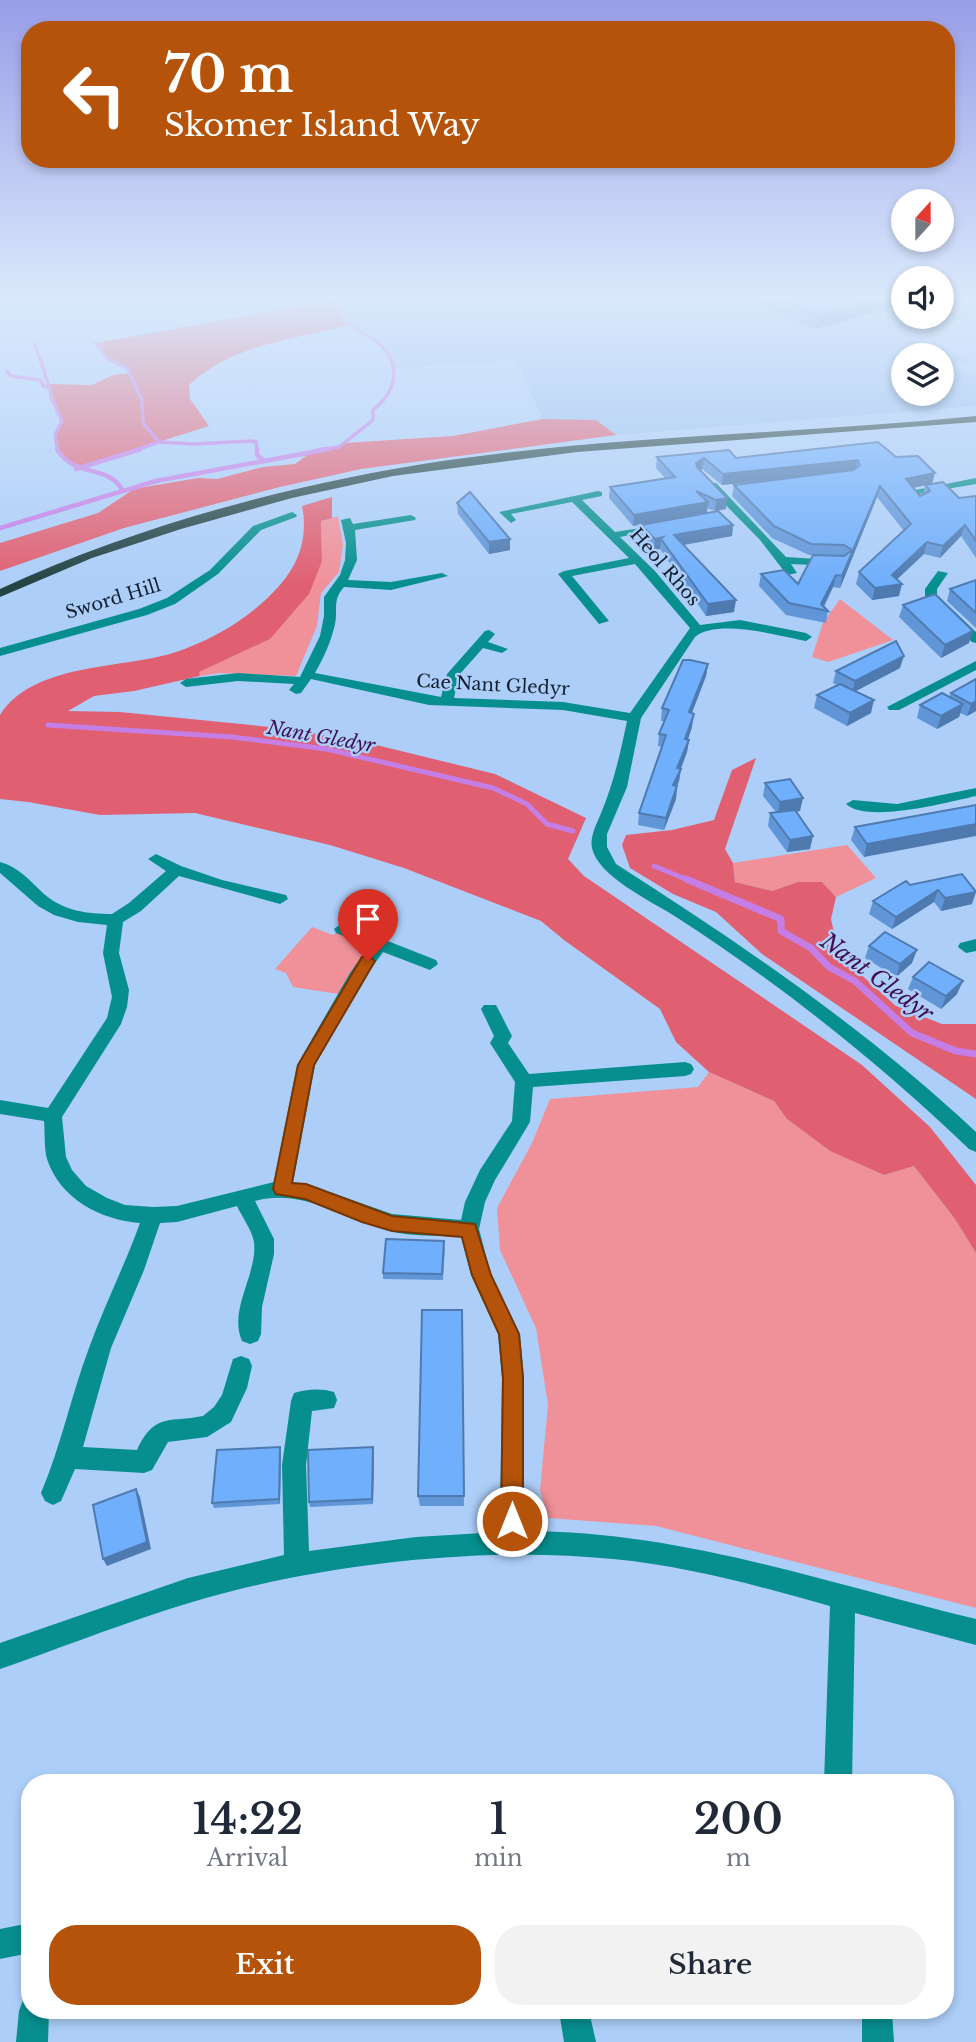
<!DOCTYPE html>
<style>
:root{--surface:#fff;--page:#f2f2f3;--text:#1f2937;--muted:#747a83;--accent:#b45309}
body{margin:0;font-family:"Libre Baskerville",serif;background:var(--page);color:var(--text);height:100vh;display:flex;flex-direction:column;font-size:26px;white-space:nowrap}
*{box-sizing:border-box;margin:0}
p{font-size:23px;color:var(--muted)}
.icon{flex:none;width:38px;height:38px;fill:none;stroke:currentColor;stroke-width:2;stroke-linecap:round;stroke-linejoin:round}
.map{position:relative;flex:1;overflow:hidden}
.side{position:absolute;left:21px;top:1774px;width:933px;height:245px;display:flex;flex-direction:column;background:var(--surface);border-radius:28px;box-shadow:0 4px 10px #0003}
.side>*{flex:none}
.banner{position:absolute;left:21px;top:21px;width:934px;height:147px;border-radius:28px;box-shadow:0 4px 10px #0003;background:#b45309;color:#fff;overflow:hidden}
.needle{width:46px;rotate:21deg}
.fabs{position:absolute;left:891px;top:189px;display:grid;gap:14px}
.fabs a{display:grid;place-items:center;width:63px;height:63px;border-radius:50%;background:var(--surface);box-shadow:0 4px 10px #0003;font-size:35px}
.pin{position:absolute;display:grid;place-items:center;width:60px;height:60px;color:#fff;margin:-72px -30px;border-radius:50% 50% 50% 0;rotate:-45deg;box-shadow:0 0 7px #0007}
.pin .icon{rotate:45deg}
.me{position:absolute;width:77px;margin:-38px;rotate:0deg;stroke-linejoin:round;filter:drop-shadow(0 0 5px #0008)}
.turn{display:flex;align-items:center;gap:24px;height:147px;padding:0 28px;font-size:32px}
.turn .icon{width:91px;height:91px;stroke-width:2.5}
.turn b{display:block;font-size:49px;line-height:60px}
.eta{display:flex;justify-content:space-evenly;align-items:center;height:119px;text-align:center}
.eta b{font-size:42px;font-weight:600;line-height:49px}
.primary-button{display:flex;gap:14px;margin-top:auto;padding:14px 28px}
.primary-button a{flex:1;height:80px;border-radius:28px;background:var(--accent);color:#fff;font-size:28px;font-weight:600;line-height:80px;text-align:center}
.primary-button a+a{background:var(--page);color:var(--text)}
.map>svg:first-child{display:block}
.built{fill:#9ac1ef;fill-rule:evenodd}
.green{fill:#f0919a}
.forest{fill:#e06072}
.lines{fill:none;stroke-linecap:round;stroke-linejoin:round}
.stream-far3{stroke:#c47ee5;stroke-width:3.5}
.stream-far2{stroke:#c47ee5;stroke-width:4.5}
.stream-far1{stroke:#c47ee5;stroke-width:5}
.stream{stroke:#c47ee5;stroke-width:7}
.minor{fill:#068f8e;fill-rule:evenodd}
.major{fill:#244444;fill-rule:evenodd}
.wall{fill:#6096d8;fill-rule:evenodd}
.shaded-wall{fill:#4e7ab0}
.building{fill:#70affb;stroke:#4e7ab0;stroke-width:2}
.route{fill:#b45309;stroke:#753606;stroke-width:2}
.labels{text-anchor:middle;stroke-width:5;stroke-linejoin:round;paint-order:stroke}
.far-street-label{font-size:18px;fill:#131f2f;stroke:#accef8}
.far-water-label{font-size:19px;font-style:italic;fill:#3f1151;stroke:#accef8}
.water-label{font-size:23px;font-style:italic;fill:#3f1151;stroke:#accef8}
</style>
<div class="map">
<svg width="976" height="2042" viewBox="0 0 976 2042">
<rect width="100%" height="100%" fill="#accef8"/>
<path class="built" d="M339,298H903V317H942V298H976V318L937,323L900,334L971,360L953,366L976,375V406L616,435L596,420L543,419L516,361L393,368L387,347L374,336L359,332V329L342,319L338,312ZM903,355H942V394H903Z"/>
<g class="green">
<path d="M338,516L343,545L339,572L321,593L317,626L296,676L220,673L200,676L198,672L270,639L322,561L321,521Z"/>
<path d="M840,599L893,640L828,662L812,657L823,623Z"/>
<path d="M847,845L876,878L836,897L822,882H798L772,891L735,882L733,863Z"/>
<path d="M312,927L333,935L342,929L379,945L345,995L293,987L286,973L275,969Z"/>
<path d="M709,1072L774,1101L787,1119L830,1151L884,1175L914,1166L955,1219L976,1253V1608L656,1526L548,1518L540,1490L548,1405L536,1328L500,1250L497,1208L532,1143L550,1099L698,1087Z"/>
</g>
<g class="forest">
<path d="M339,299L338,313L348,325C291,341 234,343 189,385L190,399L209,426L133,450L102,463L76,469C60,454 44,442 62,421L50,399L48,384L92,385L113,375L129,373L127,368L108,359L96,343Z"/>
<path d="M543,419L596,420L616,435L361,469L280,487L124,528L0,571V543L98,513L131,491L139,488L198,478L217,479L263,467L295,464L306,456L305,452L339,447L345,443L453,436Z"/>
<path d="M332,497V518L321,521L322,561L309,594L270,639L199,672L200,676L134,691L94,696L68,711L120,712L290,729L368,743L495,774L586,818L568,859L584,876L862,1065L930,1127L976,1185V1253L955,1219L914,1166L884,1175L830,1151L787,1119L774,1101L709,1072L676,1042L660,1009L564,940L541,921L404,868L330,845L195,813L100,815L28,802L0,799V715C33,663 120,669 173,653C213,640 252,617 280,585C300,562 308,536 302,506Z"/>
<path d="M756,758L725,849L733,863L735,882L772,891L798,882H822L836,897L831,919L839,955L896,1006L942,1024H976V1099L762,954L716,912L673,894L630,868L622,845L626,835L672,830L714,820L732,770Z"/>
</g>
<g class="lines">
<g class="stream-far3">
<path d="M96,343L108,359L127,368L142,400L143,423L159,442"/>
<path d="M34,344C47,371 48,395 62,421L55,435L58,450"/>
<path d="M7,371L11,376L41,380L43,386L48,387"/>
<path d="M136,450L159,442L193,444L252,441L256,442L257,450"/>
<path d="M317,450L339,447L373,420V410C407,384 397,346 359,332V329C344,323 336,315 339,298"/>
</g>
<g class="stream-far2">
<path d="M57,449C75,479 108,463 123,491"/>
<path d="M257,449V455L262,459"/>
<path d="M76,469L141,449"/>
<path d="M0,528L156,481L329,449"/>
</g>
<g class="stream-far1">
<path d="M48,725L232,737L326,749L493,788L527,804L547,824L573,831"/>
<path d="M654,866L690,881"/>
</g>
<path class="stream" d="M686,879L781,919V931L811,948L829,967L855,981L912,1033L956,1051L976,1054"/>
<g class="minor">
<path d="M976,478V484L918,494L924,502L919,505L905,492Z"/>
<path d="M708,483H716L786,557L832,560L838,563L832,566L791,564L797,573L787,575L760,540L708,487Z"/>
<path d="M598,491L602,492V496L582,500L615,532L666,524V528L620,537L655,571L700,625L740,620L806,633L812,637L806,641C780,636 717,618 695,637L641,718L627,787L607,834V847L616,864C744,946 866,1029 976,1132V1152L969,1149C878,1062 779,983 673,915C649,900 598,876 592,848C590,838 595,827 599,818C613,786 620,755 627,721L563,710L429,705L311,679L301,693L296,694L289,690L294,684L238,681L186,687L180,683L186,679L238,673L300,677L320,636L324,616V597L340,575L345,560L346,543L341,520L350,518L353,524L411,515L416,518L415,520L355,530L357,560L348,580L391,582L442,573L448,576L391,590L344,587C332,600 338,609 335,624C331,642 324,657 315,673L441,697L447,674L485,631L489,630L495,634L488,642L508,649L502,653L483,648L459,675L454,698L563,702L630,713L690,628L635,564L572,576L609,621L599,624L558,574L564,571L629,558L572,502L511,514L516,520L511,523L499,512Z"/>
<path d="M292,512L297,515L296,517L261,530L218,574L175,604L147,615L0,656V648L139,609L167,598L210,570L253,526Z"/>
<path d="M938,571L948,573L937,589V595L976,632V643L972,642L925,596V589Z"/>
<path d="M976,661V670L899,710H889L887,707Z"/>
<path d="M976,788V796C949,802 867,824 846,804L853,800L897,804Z"/>
<path d="M156,854L181,866L222,880L286,895L288,899L280,904L179,876L141,911L123,922L119,953L129,990L127,1007L121,1024L62,1117L66,1157L72,1170L86,1186L107,1198L125,1205L153,1207L177,1206L274,1182L297,1065L350,973L369,946L336,933L334,929L342,923L436,960L438,964L430,970L383,952L362,981L315,1065L293,1182L306,1184L392,1214L461,1220L465,1202L480,1170L512,1121L515,1082L490,1043L494,1036L481,1009L484,1005H496L512,1036L508,1043L529,1074L685,1062L691,1064L694,1069L691,1074L685,1076L533,1087L530,1122L495,1180L485,1202L479,1229L491,1275L520,1334L524,1379V1531C681,1531 826,1583 976,1619V1645L855,1613L852,1783H824L830,1606C759,1586 687,1566 613,1559C492,1547 354,1561 236,1590C155,1610 78,1642 0,1669V1643L188,1578L284,1555L282,1465L291,1401L294,1393C306,1389 322,1388 334,1392L337,1400L334,1408L312,1411L306,1465L309,1551L416,1537L500,1532L502,1379L498,1334L471,1275L461,1237C438,1235 412,1237 390,1231C345,1219 303,1188 255,1201L274,1239V1254L262,1307L261,1334L258,1341L250,1344L242,1341C228,1309 258,1274 254,1242C252,1230 242,1217 237,1206L177,1222L160,1223L144,1270L111,1348L83,1447L137,1450C155,1412 169,1423 203,1416L214,1407L222,1395L233,1359L241,1356L249,1359L252,1366L247,1388L231,1422L207,1437L168,1442L152,1470L144,1473L75,1469L61,1501L53,1505L45,1501L41,1493C61,1446 71,1396 89,1348C104,1306 125,1265 140,1223C101,1220 60,1199 47,1159C44,1148 45,1133 44,1121L0,1114V1100L48,1108L107,1018L112,997L103,953L107,925L78,922L54,915L38,906L0,873V862C19,867 30,881 44,894C64,911 87,914 112,914L129,903L166,871L148,859Z"/>
<path d="M976,939V951L966,953L958,947L960,943Z"/>
<path d="M30,1923V1953L0,1959V1929Z"/>
<path d="M30,1997V2011H49L48,2042H16L19,2011L23,2000Z"/>
<path d="M559,2011H589L596,2042H564Z"/>
<path d="M862,2011H892L894,2042H862Z"/>
</g>
<path class="major" d="M976,416V422L577,452L393,476L292,498L181,529L92,558L0,597V589C138,525 292,484 442,461C619,435 798,434 976,416Z"/>
</g>
<g class="wall">
<path d="M742,298H903L815,329Z"/>
<path d="M657,457H896L932,484L959,498L976,496V558L961,536L940,558L924,554L897,579L899,596L872,600L856,584L859,572L904,531L877,497L840,588L833,587L824,607L828,611L826,623L786,615L759,586L761,574L798,584L816,555H809L772,538L732,496L734,485L782,479L722,485L702,469L700,471L726,509L715,511L707,508L633,526L609,498L610,487L665,478L656,468ZM925,485L923,494L920,496L913,488Z"/>
<path d="M457,503L510,539V550L489,554L458,514Z"/>
<path d="M641,525H733L732,536L683,545L734,612L706,616L660,549L654,550L640,536Z"/>
<path d="M976,580V628L947,601L950,589Z"/>
<path d="M903,605L969,643L941,658L899,617Z"/>
<path d="M708,664L706,676L692,713V727L688,739L689,740L687,752L681,769L679,781L677,786L676,799L664,830L638,825L639,813L662,747L658,746L659,734L664,721H661L662,708Z"/>
<path d="M900,668L856,691L871,713L847,726L814,708L817,695L837,685L833,683L836,671Z"/>
<path d="M976,679V711L967,716L960,713L959,717L937,729L917,718L920,705L949,697L951,693Z"/>
<path d="M765,783L800,811H796L810,849L787,852L768,826L770,813L776,812L763,796Z"/>
<path d="M976,805L864,857L851,840L855,827Z"/>
<path d="M962,874L972,904L941,911L934,902L892,929L869,914L873,901L910,885Z"/>
<path d="M869,946L912,963L896,977L865,958Z"/>
<path d="M913,977L957,994L941,1009L908,989Z"/>
<path d="M445,1247L443,1280L383,1279V1273Z"/>
<path d="M462,1310L464,1506H420L418,1496Z"/>
<path d="M281,1452L280,1504L214,1508L212,1503Z"/>
<path d="M374,1452L373,1504L310,1507L309,1502Z"/>
</g>
<g class="shaded-wall">
<path d="M880,298H903V305L815,329L818,315Z"/>
<path d="M704,458L702,469L694,474L696,463Z"/>
<path d="M858,460L855,471L722,485L723,474Z"/>
<path d="M935,473L932,484L903,490L906,479Z"/>
<path d="M880,486L877,497L840,588L842,576Z"/>
<path d="M727,498L726,509L715,511L716,500Z"/>
<path d="M708,502L707,513L633,526L634,515Z"/>
<path d="M733,525L732,536L672,547L674,535Z"/>
<path d="M965,525L961,536L940,558L943,546Z"/>
<path d="M663,537L661,539L660,549L654,550L655,539Z"/>
<path d="M510,539V550L489,554V542Z"/>
<path d="M927,542L924,554L890,586L902,584L899,596L872,600L875,588L892,575Z"/>
<path d="M836,575L833,587L822,609L821,604Z"/>
<path d="M736,600L734,612L706,616L708,604Z"/>
<path d="M973,631L969,643L941,658L945,645Z"/>
<path d="M904,656L900,668L852,693L855,681Z"/>
<path d="M708,664L706,676L687,725L689,712Z"/>
<path d="M874,700L871,713L847,726L850,713Z"/>
<path d="M976,701V711L967,716L971,704Z"/>
<path d="M963,704L959,717L937,729L941,716Z"/>
<path d="M694,714L692,727L684,751L685,739Z"/>
<path d="M689,740L687,752L676,780L677,768Z"/>
<path d="M681,769L679,781L672,798L673,785Z"/>
<path d="M677,786L676,799L664,830L666,818Z"/>
<path d="M803,798L800,811L778,815L780,802Z"/>
<path d="M976,824V836L864,857L867,844Z"/>
<path d="M813,836L810,849L787,852L790,840Z"/>
<path d="M938,890L934,902L892,929L896,917Z"/>
<path d="M976,892L972,904L941,911L945,898Z"/>
<path d="M917,950L912,963L896,977L900,964Z"/>
<path d="M963,981L957,994L941,1009L946,996Z"/>
<path d="M280,1447L281,1452L280,1504L279,1499Z"/>
<path d="M373,1447L374,1452L373,1504L372,1499Z"/>
<path d="M136,1489L140,1497L151,1549L107,1566L103,1559Z"/>
</g>
<g class="building">
<path d="M777,298H880L818,315Z"/>
<path d="M878,442L896,457L918,456L935,473L906,479L920,496L930,491L926,485L943,482L959,498L976,496V541L965,525L943,546L927,542L892,575L902,584L875,588L859,572L911,524L880,486L842,576L836,575L821,604L828,611L789,603L761,574L784,570L798,584L813,555L844,556L852,550L844,545L811,544L774,526L734,485L853,470L860,465L858,460L723,474L704,458L696,463L697,467L727,498L716,500L696,491L708,502L634,515L610,487L675,477L657,457L729,450L736,458Z"/>
<path d="M470,492L510,539L489,542L457,503Z"/>
<path d="M718,511L733,525L674,535L736,600L708,604L661,539L663,537L655,539L641,525Z"/>
<path d="M976,580V613L950,589Z"/>
<path d="M935,594L973,631L945,645L903,605Z"/>
<path d="M896,641L904,656L855,681L836,671Z"/>
<path d="M683,660H690L708,664L689,712L694,714L685,739L689,740L677,768L681,769L673,785L677,786L666,818L639,813L666,735L659,734L669,710L662,708Z"/>
<path d="M976,679V701L971,704L951,693Z"/>
<path d="M840,684L874,700L850,713L817,695Z"/>
<path d="M942,693L963,704L941,716L920,705Z"/>
<path d="M790,779L803,798L780,802L765,783Z"/>
<path d="M976,805V824L867,844L855,827Z"/>
<path d="M795,810L813,836L790,840L770,813Z"/>
<path d="M962,874L976,892L945,898L938,890L896,917L873,901L906,881L910,885Z"/>
<path d="M885,932L917,950L900,964L869,946Z"/>
<path d="M929,962L963,981L946,996L913,977Z"/>
<path d="M386,1239L444,1241L442,1274L383,1273Z"/>
<path d="M422,1310H462L464,1496H418Z"/>
<path d="M280,1447L279,1499L212,1503L217,1450Z"/>
<path d="M373,1447L372,1499L309,1502L308,1450Z"/>
<path d="M136,1489L147,1542L103,1559L93,1505Z"/>
</g>
<linearGradient id="sky" x2="0" y2="1"><stop stop-color="#999ee7"/><stop offset="0.51" stop-color="#dae9fc"/><stop offset="1" stop-color="#dae9fc" stop-opacity="0"/></linearGradient>
<rect width="976" height="584" fill="url(#sky)"/>
<path class="route" d="M368,956L375,961L314,1065L292,1183L306,1184L392,1216L475,1224L491,1275L519,1334L523,1378V1521L520,1529L512,1532L505,1529L501,1521L503,1378L499,1334L472,1275L462,1237L392,1231L362,1222L305,1199L276,1194L273,1189L298,1065L362,957Z"/>
<g class="labels">
<g class="far-street-label">
<text transform="translate(665 567) rotate(49)" y="6">Heol Rhos</text>
<text transform="translate(113 599) rotate(-17)" y="6">Sword Hill</text>
<text transform="translate(493 685) rotate(3)" y="6">Cae Nant Gledyr</text>
</g>
<g class="far-water-label">
<text transform="translate(321 736) rotate(10)" y="7">Nant Gledyr</text>
</g>
<g class="water-label">
<text transform="translate(877 977) rotate(36)" y="8">Nant Gledyr</text>
</g>
</g>
</svg>
<div class="fabs">
<a><svg class="needle" viewBox="-14 -14 28 28"><path d="M0-13l5 13h-10z" fill="#e53935"/><path d="M0 13l5-13h-10z" fill="#747a83"/></svg></a>
<a><svg class="icon" aria-label="sound" viewBox="0 0 24 24"><path d="M4 9h4l5-4v14l-5-4H4zM17 9q2 3 0 6"/></svg></a>
<a><svg class="icon" aria-label="layers" viewBox="0 0 24 24"><path d="M12 4l9 5-9 5-9-5zM3 14l9 5 9-5"/></svg></a>
</div>
<div class="pin" style="left:368px;top:961px;background:#d93025"><svg class="icon" aria-label="arrive" viewBox="0 0 24 24"><path d="M6 21V4h12l-3 4 3 4H6"/></svg></div>
<svg class="me" style="left:512px;top:1521px" viewBox="-20 -20 40 40"><circle r="17" fill="#b45309" stroke="#fff" stroke-width="3"/><path d="M0-11L8 9 0 5-8 9z" fill="#fff"/></svg>
<div class="banner">
<div class="turn"><svg class="icon" aria-label="left" viewBox="0 0 24 24"><path d="M17 20v-9H6M10 6l-5 5 5 5"/></svg><div><b>70 m</b>Skomer Island Way</div></div>
</div>
<section class="side">
<div class="eta">
<div><b>14:22</b><p>Arrival</p></div>
<div><b>1</b><p>min</p></div>
<div><b>200</b><p>m</p></div>
</div>
<div class="primary-button"><a>Exit</a><a>Share</a></div>
</section>
</div>
